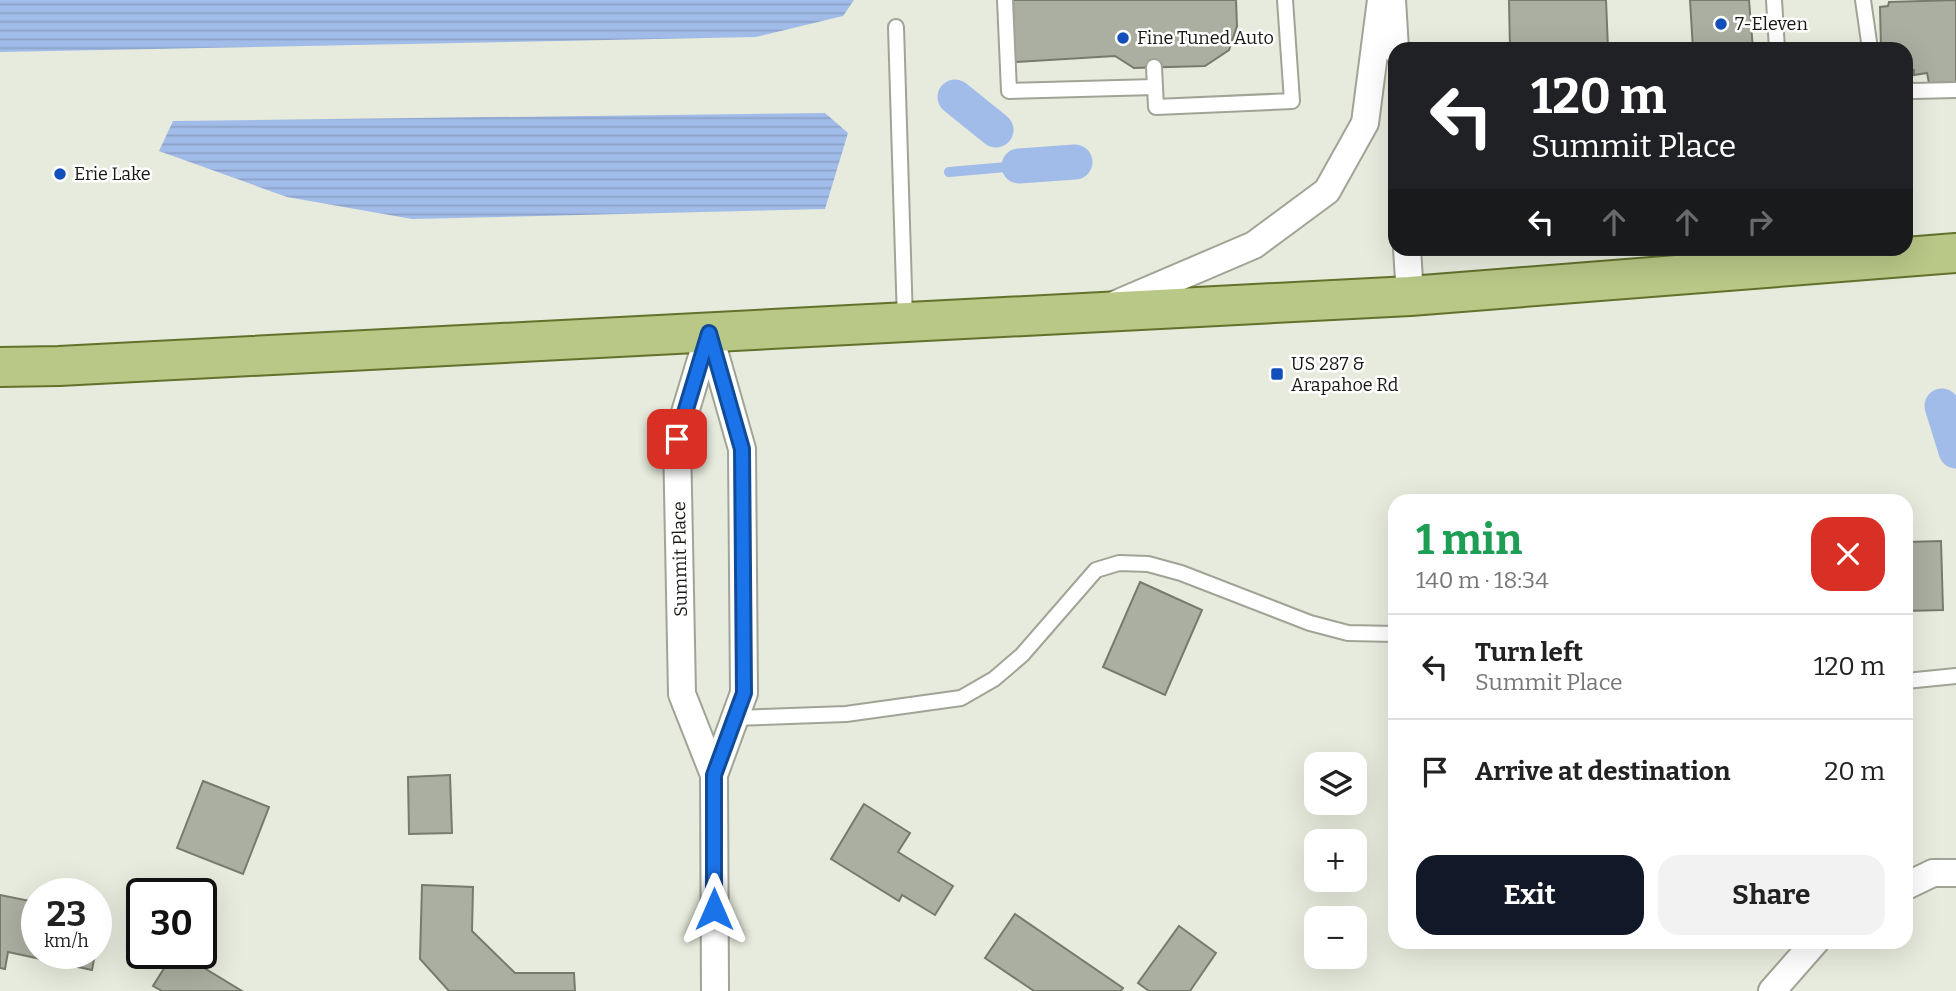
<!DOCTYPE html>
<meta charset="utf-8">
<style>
:root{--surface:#fff;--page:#f2f2f2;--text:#222;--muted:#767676;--line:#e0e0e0;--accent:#111827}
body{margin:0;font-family:Bitter,serif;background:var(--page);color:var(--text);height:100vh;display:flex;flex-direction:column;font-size:26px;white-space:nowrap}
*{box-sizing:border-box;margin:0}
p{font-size:23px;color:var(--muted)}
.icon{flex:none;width:38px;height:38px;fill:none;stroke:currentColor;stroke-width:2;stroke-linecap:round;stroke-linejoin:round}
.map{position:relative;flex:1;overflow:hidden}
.panel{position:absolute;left:1388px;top:494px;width:525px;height:455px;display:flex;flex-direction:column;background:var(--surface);border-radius:21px;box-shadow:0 7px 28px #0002}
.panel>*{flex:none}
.hud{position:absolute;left:1388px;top:42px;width:525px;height:214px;border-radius:21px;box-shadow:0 7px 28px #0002;background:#202124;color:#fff;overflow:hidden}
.tools{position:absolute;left:1304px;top:752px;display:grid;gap:14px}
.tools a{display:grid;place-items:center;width:63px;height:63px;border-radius:14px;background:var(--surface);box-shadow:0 7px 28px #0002;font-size:35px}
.speed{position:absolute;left:21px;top:878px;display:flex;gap:14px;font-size:35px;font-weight:700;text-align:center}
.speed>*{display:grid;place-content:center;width:91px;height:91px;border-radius:50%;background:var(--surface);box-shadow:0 7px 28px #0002;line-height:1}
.speed small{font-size:18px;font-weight:400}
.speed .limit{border:4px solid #111;border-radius:10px;background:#fff;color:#111}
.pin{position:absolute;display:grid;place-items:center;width:60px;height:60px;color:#fff;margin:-30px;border-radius:14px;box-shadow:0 4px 10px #0006}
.me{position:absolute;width:77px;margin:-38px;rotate:0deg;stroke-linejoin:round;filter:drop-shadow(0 0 5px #0008)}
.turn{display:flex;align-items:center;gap:24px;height:147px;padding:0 28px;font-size:32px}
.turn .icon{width:91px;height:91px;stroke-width:2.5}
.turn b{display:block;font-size:49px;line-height:60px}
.lanes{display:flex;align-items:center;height:66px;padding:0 28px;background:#0003;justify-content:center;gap:35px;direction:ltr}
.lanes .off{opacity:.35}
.round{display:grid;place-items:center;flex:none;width:74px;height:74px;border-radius:21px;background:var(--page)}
.headline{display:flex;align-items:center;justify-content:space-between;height:119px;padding:0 28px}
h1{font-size:42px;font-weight:700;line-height:52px;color:#1e9e55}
.primary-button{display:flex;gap:14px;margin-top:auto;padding:14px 28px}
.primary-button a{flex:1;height:80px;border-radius:21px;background:var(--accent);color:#fff;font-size:28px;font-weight:700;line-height:80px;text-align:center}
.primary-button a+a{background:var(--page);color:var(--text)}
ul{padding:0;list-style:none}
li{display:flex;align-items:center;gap:21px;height:105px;padding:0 28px;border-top:2px solid var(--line)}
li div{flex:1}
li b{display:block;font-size:26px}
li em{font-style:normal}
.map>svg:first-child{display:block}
.water{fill:url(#water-rules)}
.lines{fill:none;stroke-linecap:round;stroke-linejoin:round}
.stream{stroke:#a2bce9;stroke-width:10}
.canal{stroke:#a2bce9;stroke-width:35}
.building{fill:#abafa1;stroke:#777a6d;stroke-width:2}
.service-casing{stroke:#a0a496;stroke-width:18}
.minor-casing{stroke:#a0a496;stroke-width:30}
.primary-casing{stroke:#63712b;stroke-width:42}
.service{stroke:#fff;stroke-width:14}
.minor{stroke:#fff;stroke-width:26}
.primary{stroke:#b9c787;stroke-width:38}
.route-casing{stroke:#114b97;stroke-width:18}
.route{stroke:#1a73e8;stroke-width:12}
.poi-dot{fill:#124fbb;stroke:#fff;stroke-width:2.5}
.labels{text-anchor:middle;stroke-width:5;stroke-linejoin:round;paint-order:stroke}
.poi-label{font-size:18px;fill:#181914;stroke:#fff;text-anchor:start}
.street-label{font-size:18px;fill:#181914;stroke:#fff}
</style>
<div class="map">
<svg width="1956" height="991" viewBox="0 0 1956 991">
<defs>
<pattern id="water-rules" width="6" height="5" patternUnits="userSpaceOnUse" patternTransform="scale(1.75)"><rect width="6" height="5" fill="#a2bce9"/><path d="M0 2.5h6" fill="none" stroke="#8ba1c7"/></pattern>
</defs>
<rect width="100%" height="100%" fill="#e7ebdd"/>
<g class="water">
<path d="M0,0H854L843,16L756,37L0,52Z"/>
<path d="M825,113L848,133L825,209L412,219L287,197L159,151L173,121Z"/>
</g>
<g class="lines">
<path class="stream" d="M949,172L1019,166"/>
<g class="canal">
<path d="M955,97L996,130"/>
<path d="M1019,166L1075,162"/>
<path d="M1942,406L1956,451"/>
</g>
</g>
<g class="building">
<path d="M1013,0H1236L1237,26L1229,50L1205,66L1134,68L1115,56L1014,62Z"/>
<path d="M1509,0H1606L1608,49H1510Z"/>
<path d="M1690,0H1749L1753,49H1693Z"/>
<path d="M1956,0V82L1929,83L1927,73L1914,75V70H1906V49H1881L1880,7L1888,6L1889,2Z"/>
<path d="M1906,537V542L1941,541L1943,610L1906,611Z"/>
<path d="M1140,582L1202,610L1165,695L1103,667Z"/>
<path d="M450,775L452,833L409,834L408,777Z"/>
<path d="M203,781L269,807L243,874L177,848Z"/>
<path d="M864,804L910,833L898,852L953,886L935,915L902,895L899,901L831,859Z"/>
<path d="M422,885L473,887L472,931L515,973H574L575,991H449L420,959Z"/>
<path d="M0,895L35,902L37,954H95L92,970L8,952L5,969L0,968Z"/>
<path d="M1015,914L1123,988L1121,991H1034L985,958Z"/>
<path d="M1179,926L1216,953L1190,991H1149L1138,983Z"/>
<path d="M173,954H181L242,991H162L153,986Z"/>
</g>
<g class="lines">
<g class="service-casing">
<g id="service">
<path d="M1005,0L1009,91L1155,87"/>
<path d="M1774,0L1777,49"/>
<path d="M1863,0L1870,49"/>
<path d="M896,27L905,321"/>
<path d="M1154,67L1156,107L1292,101L1285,0"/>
<path d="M1906,89L1913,91L1956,90"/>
<path d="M1906,681L1956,676"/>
<path d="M733,718L846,714L961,698L994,679L1022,655L1096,570L1119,563L1148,564L1181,573L1310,623L1348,633L1395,634"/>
</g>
</g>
<g class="minor-casing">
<g id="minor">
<path d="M1392,0L1395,49"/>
<path d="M1407,248L1410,296"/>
<path d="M1116,304L1254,245L1327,191L1365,123L1381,0"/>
<path d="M709,333L742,449L744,693L714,775L715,991"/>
<path d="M709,333L677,439L682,694L714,775"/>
<path d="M1906,886L1933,873H1956"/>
<path d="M1772,991L1815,942"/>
</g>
</g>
<g class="primary-casing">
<path id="primary" d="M0,367L59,366L1410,296L1956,253"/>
</g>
<use href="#service" class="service"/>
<use href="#minor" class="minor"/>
<use href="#primary" class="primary"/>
</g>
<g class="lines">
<g class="route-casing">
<path id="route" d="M677,439L709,333L742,449L744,693L714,775V909"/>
</g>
<use href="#route" class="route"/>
</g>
<g class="poi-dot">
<circle cx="1721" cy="24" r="7"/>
<circle cx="1123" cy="38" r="7"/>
<circle cx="60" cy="174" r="7"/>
<rect x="1270" y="367" width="14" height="14" rx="3.5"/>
</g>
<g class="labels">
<g class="poi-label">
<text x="1735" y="30">7-Eleven</text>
<text x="1137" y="44">Fine Tuned Auto</text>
<text x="74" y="180">Erie Lake</text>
<text x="1291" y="370">US 287 &amp;<tspan x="1291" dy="21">Arapahoe Rd</tspan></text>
</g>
<g class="street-label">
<text transform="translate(680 559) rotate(-91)" y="6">Summit Place</text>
</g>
</g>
</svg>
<div class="tools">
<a><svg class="icon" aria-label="layers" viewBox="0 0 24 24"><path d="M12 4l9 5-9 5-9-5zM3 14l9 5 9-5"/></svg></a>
<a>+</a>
<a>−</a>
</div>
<div class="speed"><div>23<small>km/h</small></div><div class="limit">30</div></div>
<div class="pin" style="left:677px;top:439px;background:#d93025"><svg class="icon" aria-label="arrive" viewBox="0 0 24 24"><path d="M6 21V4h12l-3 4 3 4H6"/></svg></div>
<svg class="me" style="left:714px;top:909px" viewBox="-20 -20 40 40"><path d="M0-17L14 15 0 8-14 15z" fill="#1a73e8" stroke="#fff" stroke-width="4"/></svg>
<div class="hud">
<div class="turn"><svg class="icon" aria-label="left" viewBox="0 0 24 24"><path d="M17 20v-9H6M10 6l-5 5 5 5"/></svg><div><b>120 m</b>Summit Place</div></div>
<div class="lanes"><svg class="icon" aria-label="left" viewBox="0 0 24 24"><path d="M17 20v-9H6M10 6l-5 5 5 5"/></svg><svg class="icon off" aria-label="ahead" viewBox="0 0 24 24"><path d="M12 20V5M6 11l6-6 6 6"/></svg><svg class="icon off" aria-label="ahead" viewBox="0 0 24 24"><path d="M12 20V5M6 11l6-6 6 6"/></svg><svg class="icon off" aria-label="right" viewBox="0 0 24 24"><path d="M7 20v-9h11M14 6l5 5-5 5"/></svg></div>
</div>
<section class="panel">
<div class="headline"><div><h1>1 min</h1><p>140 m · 18:34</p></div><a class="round" style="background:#d93025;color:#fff"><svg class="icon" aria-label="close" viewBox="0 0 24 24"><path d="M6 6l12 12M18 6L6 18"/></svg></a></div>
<ul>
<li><svg class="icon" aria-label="left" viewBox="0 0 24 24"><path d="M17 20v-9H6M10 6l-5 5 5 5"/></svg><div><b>Turn left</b><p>Summit Place</p></div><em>120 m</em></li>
<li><svg class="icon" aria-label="arrive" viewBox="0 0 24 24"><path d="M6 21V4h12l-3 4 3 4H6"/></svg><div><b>Arrive at destination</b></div><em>20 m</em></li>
</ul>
<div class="primary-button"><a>Exit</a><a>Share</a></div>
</section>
</div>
